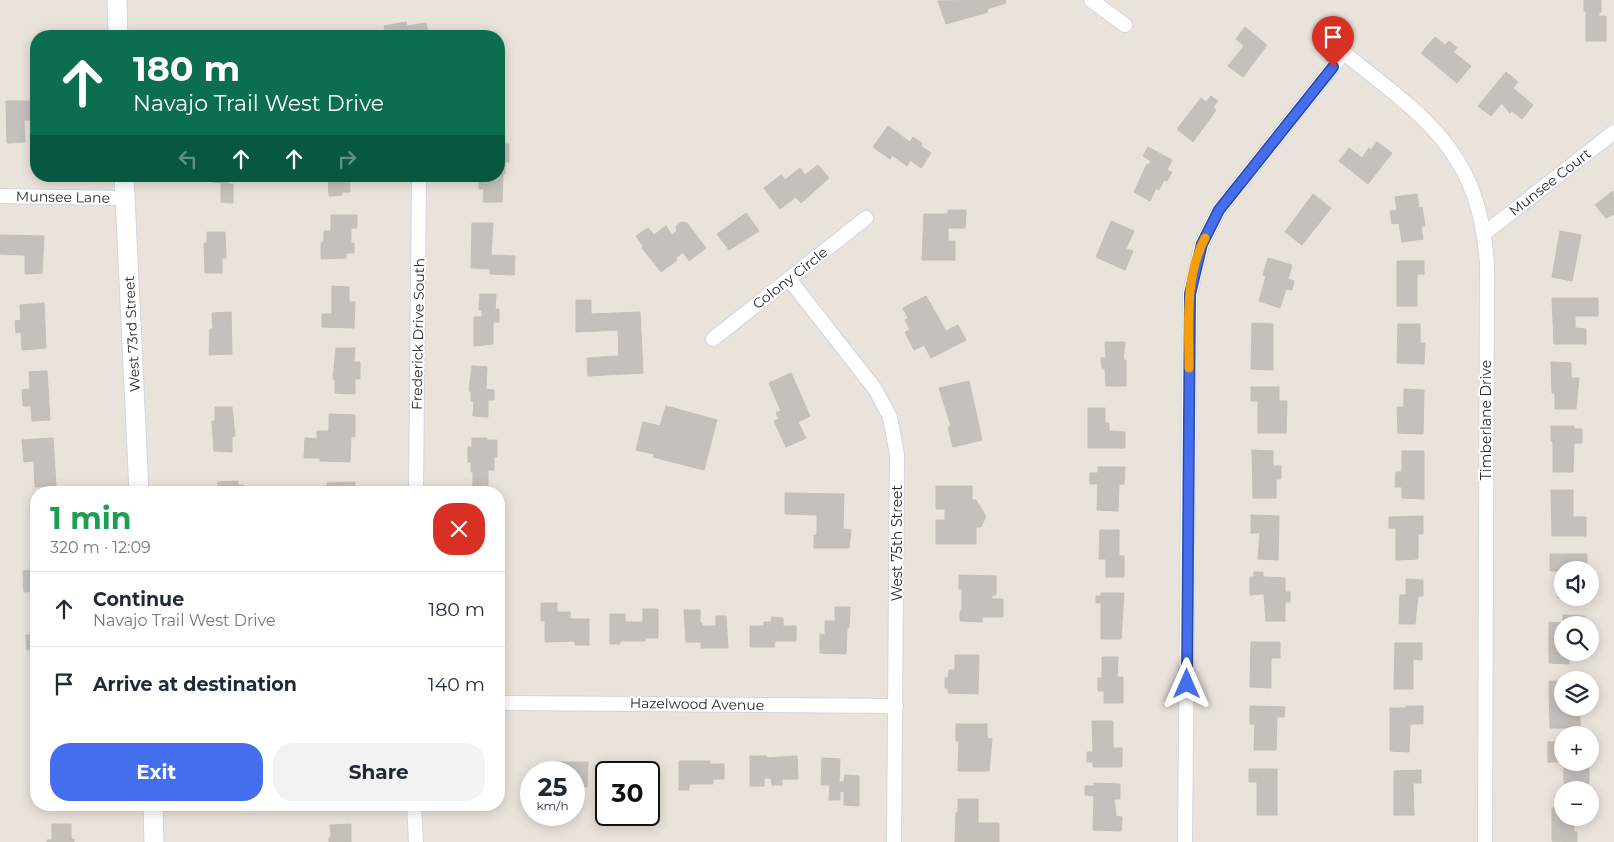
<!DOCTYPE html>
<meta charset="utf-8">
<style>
:root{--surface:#fff;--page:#f2f2f3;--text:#1f2937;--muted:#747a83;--line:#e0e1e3;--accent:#446eee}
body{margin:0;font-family:Montserrat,sans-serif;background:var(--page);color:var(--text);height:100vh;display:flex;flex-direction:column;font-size:19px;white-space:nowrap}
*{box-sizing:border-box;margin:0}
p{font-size:16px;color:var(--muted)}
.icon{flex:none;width:28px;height:28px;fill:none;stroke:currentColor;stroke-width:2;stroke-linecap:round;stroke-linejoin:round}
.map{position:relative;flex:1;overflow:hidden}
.panel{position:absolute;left:30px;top:486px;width:475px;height:325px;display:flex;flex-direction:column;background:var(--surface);border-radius:20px;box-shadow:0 2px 12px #0003}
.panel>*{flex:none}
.banner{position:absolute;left:30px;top:30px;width:475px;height:152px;border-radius:20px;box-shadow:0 2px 12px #0003;background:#0b6e4f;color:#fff;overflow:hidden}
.controls{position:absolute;left:1554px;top:561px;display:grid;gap:10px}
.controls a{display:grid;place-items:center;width:45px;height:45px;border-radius:50%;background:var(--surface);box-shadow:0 2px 12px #0003;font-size:25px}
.speed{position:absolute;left:520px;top:761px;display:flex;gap:10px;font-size:25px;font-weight:700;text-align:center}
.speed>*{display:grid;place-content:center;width:65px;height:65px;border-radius:50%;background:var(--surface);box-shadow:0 2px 12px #0003;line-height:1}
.speed small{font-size:12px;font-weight:400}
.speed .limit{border:2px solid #111;border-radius:8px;background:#fff;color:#111}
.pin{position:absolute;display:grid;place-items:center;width:42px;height:42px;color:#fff;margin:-51px -21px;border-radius:50% 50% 50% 0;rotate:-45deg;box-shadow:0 0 5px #0007}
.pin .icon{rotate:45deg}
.me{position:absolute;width:55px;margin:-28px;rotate:0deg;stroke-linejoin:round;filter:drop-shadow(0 0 4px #0008)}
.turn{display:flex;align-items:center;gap:18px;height:105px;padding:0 20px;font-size:22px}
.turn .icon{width:65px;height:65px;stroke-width:2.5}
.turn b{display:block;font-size:35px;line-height:42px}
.lanes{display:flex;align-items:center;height:48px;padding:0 20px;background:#0003;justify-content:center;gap:25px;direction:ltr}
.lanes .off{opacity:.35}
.round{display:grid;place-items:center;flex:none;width:52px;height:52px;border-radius:20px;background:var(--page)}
.headline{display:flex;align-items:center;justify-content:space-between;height:85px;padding:0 20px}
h1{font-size:30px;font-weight:700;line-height:38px;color:#1e9e55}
.primary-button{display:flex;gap:10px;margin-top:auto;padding:10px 20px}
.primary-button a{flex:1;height:58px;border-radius:20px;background:var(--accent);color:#fff;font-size:20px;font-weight:700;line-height:58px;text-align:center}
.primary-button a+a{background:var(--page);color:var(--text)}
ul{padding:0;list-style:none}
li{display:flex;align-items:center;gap:15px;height:75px;padding:0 20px;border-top:1px solid var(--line)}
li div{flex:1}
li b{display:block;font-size:19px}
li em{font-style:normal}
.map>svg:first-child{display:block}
.building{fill:#c5c0bb;stroke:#c5beb5}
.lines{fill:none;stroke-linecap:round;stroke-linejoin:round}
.street-casing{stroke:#d0d5e1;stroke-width:16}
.secondary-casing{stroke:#d0d5e1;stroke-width:21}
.street{stroke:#fff;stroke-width:14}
.secondary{stroke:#fff;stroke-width:19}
.route-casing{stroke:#2c489b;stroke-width:12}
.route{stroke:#446eee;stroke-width:9}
.slow{stroke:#f59e0b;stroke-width:9}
.labels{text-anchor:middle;stroke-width:4;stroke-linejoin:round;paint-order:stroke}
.street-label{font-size:14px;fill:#292929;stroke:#fff}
</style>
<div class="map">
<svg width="1614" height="842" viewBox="0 0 1614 842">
<rect width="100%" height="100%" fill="#eae3db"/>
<g class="building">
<path d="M1005,0L1006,3L987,9L988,12L946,24L938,1Z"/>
<path d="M1584,0H1601V12H1599V16H1606V41H1586V11H1584Z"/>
<path d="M406,22L407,26L426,23L429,36H386L384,26Z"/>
<path d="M1245,27L1267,45L1243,77L1228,66L1244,46L1236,39Z"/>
<path d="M1435,37L1445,45L1449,41L1457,48L1453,52L1471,66L1457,83L1421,53Z"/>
<path d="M499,59H501L504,76L499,77Z"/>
<path d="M1506,72L1518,82L1513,88L1533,105L1522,119L1512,111L1510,113L1502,103L1491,116L1478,106Z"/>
<path d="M1211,96L1218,101L1213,107L1216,110L1193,142L1177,129L1201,98L1206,102Z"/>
<path d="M6,101H36V120H24L25,142L7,143Z"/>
<path d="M888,126L910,142L913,137L922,143L921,146L931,153L921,168L910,160L907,166L892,155L890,159L873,147Z"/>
<path d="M1377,142L1392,153L1368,184L1339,161L1349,148L1362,158L1369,148L1371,150Z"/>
<path d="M499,144H509V162H505V174H503L502,202H483L484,189H479V181H482L483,176H499Z"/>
<path d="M1148,147L1172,160L1167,170L1172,172L1167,181L1164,180L1159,190L1156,188L1150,201L1134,192L1147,164L1149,165L1151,161L1143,156Z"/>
<path d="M818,165L829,178L801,203L796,197L780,209L764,188L781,175L785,180L800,168L805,175Z"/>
<path d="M205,176H228V184H233V203L221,202V183L205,181Z"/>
<path d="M328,176H349L350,192H342V195L329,196Z"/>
<path d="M1613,191L1614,214L1606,218L1595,205Z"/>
<path d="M1313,194L1331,208L1302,245L1285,232Z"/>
<path d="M1417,194L1419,208L1422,207L1425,226H1421L1423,239L1402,242L1399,223L1392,224L1390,211L1397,210L1395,197Z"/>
<path d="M948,210H966L965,228H948V241H955V260H922L924,214H948Z"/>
<path d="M746,213L759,231L729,250L717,234Z"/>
<path d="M331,215H357V228H351V243H354V253H346V258L321,259V243L324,242V231H331Z"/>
<path d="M1111,221L1134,231L1126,249L1133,251L1125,270L1096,257Z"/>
<path d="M682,222L687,223L706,248L689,261L683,252L676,258L677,260L661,272L642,248L643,246L636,236L648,228L654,235L666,226L672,235L677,231L676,226Z"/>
<path d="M472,223H493L491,255L515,256L514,275L490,274V269L471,268Z"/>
<path d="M1560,231L1581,235L1572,281L1552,277Z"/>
<path d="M207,232H225L226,258H222V273H205L204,243H207Z"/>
<path d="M0,235L44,236L42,273L25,274V255L0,254Z"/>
<path d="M1268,258L1292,265L1288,279L1294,281L1292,290L1286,289L1280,308L1259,301L1266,276L1263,275Z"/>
<path d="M1397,261H1424V274H1417V306H1397Z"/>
<path d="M332,286L349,287V302H355L354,328L322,327V314H332Z"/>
<path d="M480,294H496L495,309H499V322H493V344L474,346V317H482V310H479Z"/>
<path d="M926,296L946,331L958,325L966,340L931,358L924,345L914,350L905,332L910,330L905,320L908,318L903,308Z"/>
<path d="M1552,298H1598V316H1575V328L1586,329V344H1554Z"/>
<path d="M576,300H591V314L640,312L643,373L588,376L587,358L619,356L618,330L576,332Z"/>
<path d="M44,303L46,348L22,350L21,332L16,333L15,321L21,320L20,305Z"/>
<path d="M231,312L232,354L209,355L210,329H213L212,313Z"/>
<path d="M1252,323L1273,324V370L1251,369Z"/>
<path d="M1398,324H1420V343H1425L1424,364L1397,363Z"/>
<path d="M1105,342H1125L1123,360H1126V386H1106L1105,368H1102L1101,358H1106Z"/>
<path d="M336,348H355L354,362H360V379H355V394L335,393V379H333Z"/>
<path d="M1551,362L1571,363V378H1579L1576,409H1555V393H1552Z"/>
<path d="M472,366L487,367L486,389L494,390V400H488V417L473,416L474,401H471V391H469Z"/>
<path d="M47,371L50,420L32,421L31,406H23L22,390L30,389L29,372Z"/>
<path d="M791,373L810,416L798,422L806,438L786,447L774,421L779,419L776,413L781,411L769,383Z"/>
<path d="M969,381L982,440L953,447L948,427L951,426L939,388Z"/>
<path d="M1251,387H1279V401H1287L1286,433H1258V401H1251Z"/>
<path d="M1404,389L1424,390L1423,434L1398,433L1397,407H1404Z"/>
<path d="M666,406L717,420L704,470L653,457L654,454L636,450L643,422L660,426Z"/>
<path d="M215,407H232L235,436L232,437V452L214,451L212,421H215Z"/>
<path d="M1088,408H1105V423H1109V431L1125,432V448H1088Z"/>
<path d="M329,414L355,415V437L351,436L350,462L320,461V458H304L305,438L317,439V431H329Z"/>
<path d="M1551,426H1574V429H1582V443H1574L1573,472H1553V441H1551Z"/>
<path d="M53,438L56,486L35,487L34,461L24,462L22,440Z"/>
<path d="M472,438H487V440H497V457H494V470H488V487H473V472H471V463L468,462V447H472Z"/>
<path d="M1252,450L1273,451V466H1281V479H1276V498H1253Z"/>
<path d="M1402,451H1424V499L1402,498V487H1395L1396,472H1402Z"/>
<path d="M1098,467H1125L1124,484H1119L1118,511L1097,510L1098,484H1090V473H1098Z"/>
<path d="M238,481V485H244V492H218V482Z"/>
<path d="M355,482V492H327V483Z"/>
<path d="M936,486H972V500H976L986,516L981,527H976V544H936V520H945V509H936Z"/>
<path d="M1551,490H1573V517H1586V536H1552Z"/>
<path d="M785,493L844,494L843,529L851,530L849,548H814V535H817V515L785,514Z"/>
<path d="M30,506H36V552H32Z"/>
<path d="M1251,515L1279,516L1278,560L1258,559L1260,533H1251Z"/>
<path d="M1423,516V534H1418V559L1396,560V528H1389V517Z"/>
<path d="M1100,530H1119V556H1124V577H1106V559H1099Z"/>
<path d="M1550,554H1587V570H1562V598H1579H1558V571H1550Z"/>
<path d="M36,570V616L34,591L24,592L23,571Z"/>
<path d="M1254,572H1263V577L1285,578V592H1290V602H1285V621H1266L1264,594L1250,595V577H1254Z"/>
<path d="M959,575L996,576V595H992V599H1003V617H982V622L960,621V611H962V589H959Z"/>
<path d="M1406,579L1423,580V596H1418L1415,624H1399L1400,595H1406Z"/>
<path d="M1101,593H1124L1121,639H1101V603H1096V596H1101Z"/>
<path d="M541,603H557V612H570V619H589V645H575V641L545,642V621H541Z"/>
<path d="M835,607H850L849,628H847L846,654L820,653V634L825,635V621H835Z"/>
<path d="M643,609H658V638H645V641H620V644H610V614H625V622H643Z"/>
<path d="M684,610H700V623H702V626H716V616H726L728,648H701V642H686Z"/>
<path d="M1563,615L1585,616L1584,625H1562V652H1569V664L1549,663V622L1563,623Z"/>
<path d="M771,617L783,618V626H796V641H775L774,647H750V626H764V622H772Z"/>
<rect x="499" y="623" width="5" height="28"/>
<path d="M26,635H36V649L27,650Z"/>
<path d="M1251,642H1280V658H1271V688L1250,687Z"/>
<path d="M1395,643H1422V660L1413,659V689H1394Z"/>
<path d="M955,655H979L978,694L948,693V688H945V678H948L949,670H955Z"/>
<path d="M1102,657H1118L1117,677H1123V703H1104V691H1098V678H1102Z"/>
<path d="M1549,681H1562V708L1580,710V728H1550Z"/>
<path d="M1250,706L1285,707L1284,717H1277L1276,750H1254L1255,724H1250Z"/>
<path d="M1406,706H1423V724H1410L1409,752L1390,751V708H1406Z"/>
<path d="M1092,721H1113V748H1122V767H1093V762H1087V752H1093Z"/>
<path d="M956,724H987V738L992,739L989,771H958L959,741H956Z"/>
<rect x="1548" y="742" width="14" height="20"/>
<path d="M750,756H766V758L797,756L798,779H782V785H772L771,778H764V786H750Z"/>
<path d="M822,758L840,759L839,782H844L845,775L859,776V806L844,805V792L840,791V800H829L830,785H821Z"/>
<path d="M679,761H710V764H724V779H713V784H689V790H679Z"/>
<path d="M499,762L503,763V792H499Z"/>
<path d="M554,762H588L587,787L574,786V772H538V765H555Z"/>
<path d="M1564,762H1589V784L1564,783Z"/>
<path d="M624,763H648V765H657V805H649V772H607V764Z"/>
<path d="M1249,769H1277V815H1257V782H1249Z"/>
<path d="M1421,770V783H1413L1414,815H1394V771Z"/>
<path d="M1094,783L1120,784V799H1114L1116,815L1113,816L1122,817L1121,831L1093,830L1094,796L1085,795V786H1094Z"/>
<path d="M958,799H978V823H999V842H955L956,813L958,812Z"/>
<path d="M1552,808H1562V818H1574V832H1577V842L1552,841Z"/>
<path d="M52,824H71V839H74V842H47V840H52Z"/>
<path d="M351,824V842H329V838L331,837L330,825Z"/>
</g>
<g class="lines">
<g class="street-casing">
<g id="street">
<path d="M1091,0L1125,25"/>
<path d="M0,196L125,198"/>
<path d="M1485,233L1614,132"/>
<path d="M789,279L875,389L890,417L897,455L894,842"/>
<path d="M713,339L866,218"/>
<path d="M416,492L419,176"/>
<path d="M499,703L896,706"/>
<path d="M414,805L416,842"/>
<path d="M1185,842L1190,294L1202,244L1219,210L1344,53C1426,118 1480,152 1487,265L1485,842"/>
</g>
</g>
<g class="secondary-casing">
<g id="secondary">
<path d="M117,0L118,36"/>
<path d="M124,176L139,492"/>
<path d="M153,805L154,842"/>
</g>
</g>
<use href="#street" class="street"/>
<use href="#secondary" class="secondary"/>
</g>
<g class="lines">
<g class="route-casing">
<path id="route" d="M1187,684L1190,294L1202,244L1219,210L1333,67"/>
</g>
<use href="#route" class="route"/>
<path class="slow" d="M1189,368C1189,326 1184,277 1205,238"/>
</g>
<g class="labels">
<g class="street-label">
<text transform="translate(1550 182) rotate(-38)" y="5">Munsee Court</text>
<text transform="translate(63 197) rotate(1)" y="5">Munsee Lane</text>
<text transform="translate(790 278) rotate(-38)" y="5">Colony Circle</text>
<text transform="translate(132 334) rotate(-93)" y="5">West 73rd Street</text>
<text transform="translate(418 334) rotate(-89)" y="5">Frederick Drive South</text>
<text transform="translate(1486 420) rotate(-90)" y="5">Timberlane Drive</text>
<text transform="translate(897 543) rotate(-90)" y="5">West 75th Street</text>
<text transform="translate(697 704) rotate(1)" y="5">Hazelwood Avenue</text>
</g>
</g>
</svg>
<div class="controls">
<a><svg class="icon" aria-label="sound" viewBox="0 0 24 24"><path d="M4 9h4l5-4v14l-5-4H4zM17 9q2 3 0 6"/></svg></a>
<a><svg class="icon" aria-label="search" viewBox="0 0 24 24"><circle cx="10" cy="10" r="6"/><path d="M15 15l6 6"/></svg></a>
<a><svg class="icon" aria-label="layers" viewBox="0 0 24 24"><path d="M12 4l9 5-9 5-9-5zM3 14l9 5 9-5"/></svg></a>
<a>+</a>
<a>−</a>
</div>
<div class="speed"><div>25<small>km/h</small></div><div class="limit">30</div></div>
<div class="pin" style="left:1333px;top:67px;background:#d93025"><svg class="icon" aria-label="arrive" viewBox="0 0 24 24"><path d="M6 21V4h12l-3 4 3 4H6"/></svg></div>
<svg class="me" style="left:1187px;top:684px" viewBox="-20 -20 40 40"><path d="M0-17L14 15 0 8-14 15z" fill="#446eee" stroke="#fff" stroke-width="4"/></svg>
<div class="banner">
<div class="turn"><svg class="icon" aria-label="ahead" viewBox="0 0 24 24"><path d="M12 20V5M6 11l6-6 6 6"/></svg><div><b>180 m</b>Navajo Trail West Drive</div></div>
<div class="lanes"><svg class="icon off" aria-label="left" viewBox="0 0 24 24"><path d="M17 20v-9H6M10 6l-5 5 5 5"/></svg><svg class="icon" aria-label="ahead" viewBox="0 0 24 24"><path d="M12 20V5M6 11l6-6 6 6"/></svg><svg class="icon" aria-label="ahead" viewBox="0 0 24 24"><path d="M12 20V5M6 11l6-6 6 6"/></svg><svg class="icon off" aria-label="right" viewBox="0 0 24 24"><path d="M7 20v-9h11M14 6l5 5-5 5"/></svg></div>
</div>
<section class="panel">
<div class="headline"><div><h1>1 min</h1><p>320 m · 12:09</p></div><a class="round" style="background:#d93025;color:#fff"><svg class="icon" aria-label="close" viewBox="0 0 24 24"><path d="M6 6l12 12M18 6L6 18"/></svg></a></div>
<ul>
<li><svg class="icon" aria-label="ahead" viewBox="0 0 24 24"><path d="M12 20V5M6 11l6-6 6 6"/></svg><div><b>Continue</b><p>Navajo Trail West Drive</p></div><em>180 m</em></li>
<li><svg class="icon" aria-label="arrive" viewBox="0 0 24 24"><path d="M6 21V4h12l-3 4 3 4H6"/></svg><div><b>Arrive at destination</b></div><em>140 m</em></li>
</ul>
<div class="primary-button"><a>Exit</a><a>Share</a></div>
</section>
</div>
